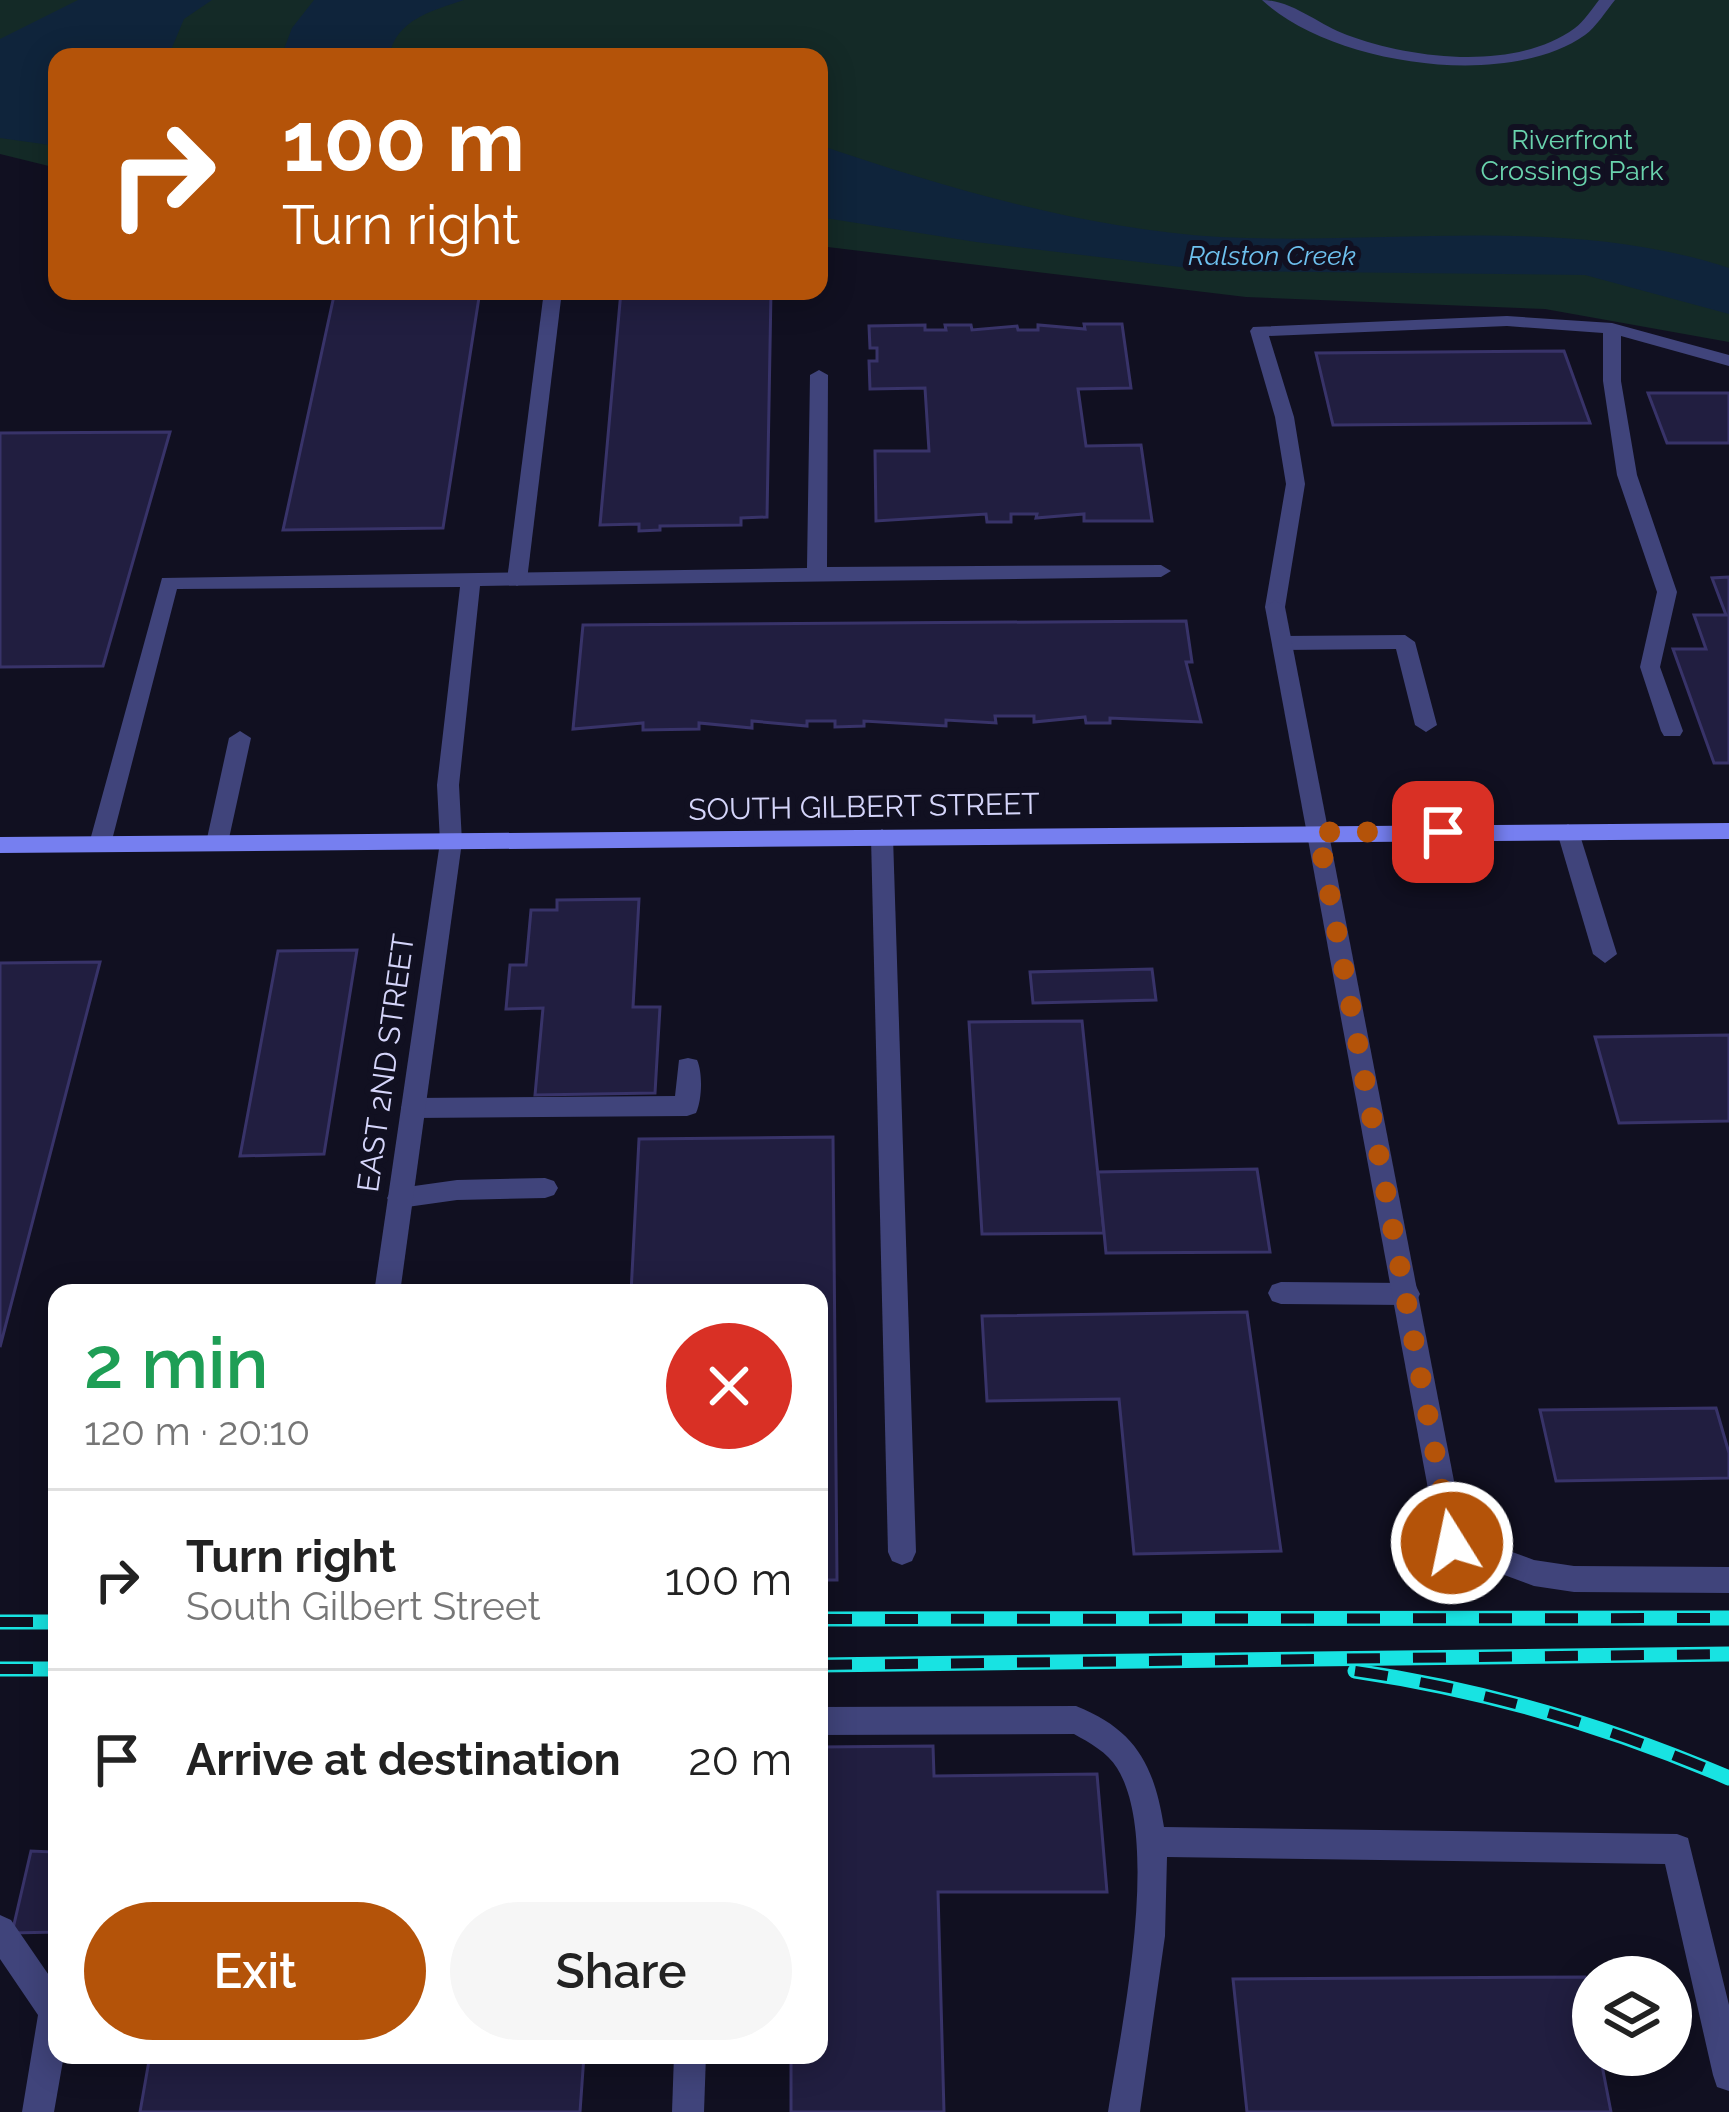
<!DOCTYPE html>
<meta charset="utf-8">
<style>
:root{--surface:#fff;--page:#f6f6f6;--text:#222;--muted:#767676;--line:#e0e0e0;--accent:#b45309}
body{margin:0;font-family:Raleway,sans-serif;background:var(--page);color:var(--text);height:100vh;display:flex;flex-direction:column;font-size:45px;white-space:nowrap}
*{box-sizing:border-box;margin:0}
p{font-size:39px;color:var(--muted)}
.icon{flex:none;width:66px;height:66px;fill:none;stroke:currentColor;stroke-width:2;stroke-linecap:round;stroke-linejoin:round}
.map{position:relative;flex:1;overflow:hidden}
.side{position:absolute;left:48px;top:1284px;width:780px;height:780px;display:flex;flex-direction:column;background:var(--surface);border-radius:24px;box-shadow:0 6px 30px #0003}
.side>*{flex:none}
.banner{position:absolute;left:48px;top:48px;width:780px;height:252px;border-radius:24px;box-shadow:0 6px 30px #0003;background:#b45309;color:#fff;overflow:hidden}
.fabs{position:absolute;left:1572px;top:1956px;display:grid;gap:24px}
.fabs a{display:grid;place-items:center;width:120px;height:120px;border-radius:50%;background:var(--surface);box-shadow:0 6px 30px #0003;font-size:60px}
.pin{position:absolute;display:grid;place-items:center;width:102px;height:102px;color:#fff;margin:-51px;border-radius:24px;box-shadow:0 6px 18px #0006}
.me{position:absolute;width:132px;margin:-66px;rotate:350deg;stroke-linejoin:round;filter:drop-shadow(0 0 9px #0008)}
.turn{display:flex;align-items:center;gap:42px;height:252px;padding:0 36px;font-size:54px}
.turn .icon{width:156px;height:156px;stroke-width:2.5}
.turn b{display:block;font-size:84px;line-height:102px}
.round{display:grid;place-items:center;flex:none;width:126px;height:126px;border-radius:63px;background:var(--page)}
.overview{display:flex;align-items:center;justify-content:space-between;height:204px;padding:0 36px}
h1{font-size:72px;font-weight:600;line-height:90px;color:#1e9e55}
.action{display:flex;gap:24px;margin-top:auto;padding:24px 36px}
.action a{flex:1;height:138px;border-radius:72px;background:var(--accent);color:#fff;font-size:48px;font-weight:600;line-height:138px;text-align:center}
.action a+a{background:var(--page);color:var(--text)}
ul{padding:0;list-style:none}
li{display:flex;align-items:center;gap:36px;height:180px;padding:0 36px;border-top:3px solid var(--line)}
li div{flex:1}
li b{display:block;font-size:45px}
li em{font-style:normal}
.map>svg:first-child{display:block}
.green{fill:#142a27}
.water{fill:#0f243b}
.building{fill:#211e40;stroke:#383369;stroke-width:3}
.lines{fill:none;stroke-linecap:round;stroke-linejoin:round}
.lane{fill:#40447b;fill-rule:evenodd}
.street{fill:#40447b;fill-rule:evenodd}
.secondary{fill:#767ff0;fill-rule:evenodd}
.rail-casing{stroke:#18e3e2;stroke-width:15}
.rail{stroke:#111021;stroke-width:10;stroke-dasharray:33;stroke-linecap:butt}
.route{stroke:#b45309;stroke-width:21;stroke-dasharray:0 37.8}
.labels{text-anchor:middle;stroke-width:12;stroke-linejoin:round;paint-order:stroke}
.far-park-label{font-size:27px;fill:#69d3ad;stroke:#111021}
.far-water-label{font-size:27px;font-style:italic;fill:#6ec1ef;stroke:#111021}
.street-label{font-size:30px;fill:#d5d5fa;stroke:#111021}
</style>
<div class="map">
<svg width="1729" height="2112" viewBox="0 0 1729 2112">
<rect width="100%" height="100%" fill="#111021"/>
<path class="green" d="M0,0H1729V342L1545,309L1246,297L819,246V57H57V168L0,154Z"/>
<g class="water">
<path d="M78,0H212L184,19L168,57H57V146L0,138V39Z"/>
<path d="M314,0H464C432,11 396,19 389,57H281L292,28Z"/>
<path d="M819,145C946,188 1086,229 1220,237C1389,246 1565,214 1729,268V314L1585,275L1213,271L976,242L819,217Z"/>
</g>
<g class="building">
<path d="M335,291H480L443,528L283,530Z"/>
<path d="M621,291H771L767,517L741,518V525L660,526V530L639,531V524L600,525Z"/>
<path d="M1084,324H1122L1131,388L1078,389L1086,446L1141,445L1152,521H1084V514L1036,518L1037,514H1011V522H987L986,514L876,521L875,451H929L925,388L870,389L869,361H877V348H870L869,326L925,325V330H946L945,325H971L972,330L1017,326L1018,330H1038V325L1085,329Z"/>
<path d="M1564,351L1590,423L1333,425L1316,353Z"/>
<path d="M1648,393H1729V443H1667Z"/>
<path d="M170,432L103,666L0,667V433Z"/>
<path d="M1729,577V763H1714L1673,649H1706L1694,615H1726L1712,578Z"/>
<path d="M1186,621L1192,662H1186L1201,722L1110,718V723H1086L1085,717L1034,722V716H995L996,723L946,720V726L864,721V726L835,727V721H807V726L752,721V728L699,723V729L643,730V723L573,729L583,625Z"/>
<path d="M639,899L633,1007H660L655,1093L535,1095L543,1008L506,1009L510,965H526L531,910H557V900Z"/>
<path d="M357,950L324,1154L240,1156L278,951Z"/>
<path d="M100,962L0,1347V963Z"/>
<path d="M1152,969L1156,1000L1033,1003L1030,972Z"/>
<path d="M1082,1021L1104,1233L982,1234L969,1022Z"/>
<path d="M1729,1035V1121L1619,1123L1595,1037Z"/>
<path d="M833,1137L837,1580H819V1293H631L639,1139Z"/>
<path d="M1257,1169L1270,1252L1106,1253L1098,1172Z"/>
<path d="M1247,1312L1281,1551L1134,1554L1119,1399L987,1401L982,1316Z"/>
<path d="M1716,1408L1729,1453V1478L1556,1481L1540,1410Z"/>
<path d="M933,1746L934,1776L1097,1774L1107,1892H938L944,2112H791V2055H819V1747Z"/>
<path d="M57,1831V1932L12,1933L31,1851L52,1852Z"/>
<path d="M1585,1977L1593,2018V2055H1600L1611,2112H1247L1233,1979Z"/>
<path d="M150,2055H584L580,2112H140Z"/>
</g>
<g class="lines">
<g class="lane">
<path d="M1262,0C1292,0 1319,25 1347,35C1412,59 1515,72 1575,28C1584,21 1592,9 1599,0H1615C1606,11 1596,27 1585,35C1506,91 1330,64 1262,0Z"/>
<path d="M1507,316L1612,323L1729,355V366L1621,336V381L1637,475L1677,592L1660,667L1683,731L1680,736H1664L1661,731L1640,667L1657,592L1617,475L1603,381V333L1507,326L1269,336L1294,417L1305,484L1285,607L1275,614L1265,607L1286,484L1275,417L1250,331L1253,327Z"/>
<path d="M819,370L828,375L827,567L1161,565L1171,571L1161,577L480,586L459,785L462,842L451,850L440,842L437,785L460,587L177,589L111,844L108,850H92L89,844L162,578L807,568L810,375Z"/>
<path d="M1405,635L1415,642L1437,725L1426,732L1415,725L1396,649L1282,650L1272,643L1282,636Z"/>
<path d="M240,731L251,738L228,843L217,851L206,843L229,738Z"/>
<path d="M1568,824L1579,832L1617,954L1605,963L1593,954L1557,832Z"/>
<path d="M882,829L893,837L916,1552L912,1561L902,1565L892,1561L888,1552L871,837Z"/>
<path d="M688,1058L697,1060C703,1073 702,1100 696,1113L687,1116L413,1118L404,1115L401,1108L404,1101L413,1098L675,1096L679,1060Z"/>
<path d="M545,1178L554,1181L558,1188L554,1195L545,1198L457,1200L400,1208L391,1205L387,1198L391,1191L400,1188L457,1180Z"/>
<path d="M1281,1282L1407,1283L1416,1286L1420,1294L1416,1302L1407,1305L1281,1304L1272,1301L1268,1293L1272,1285Z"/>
<path d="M1452,1530L1534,1560L1574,1566L1729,1567V1593L1574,1592L1534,1586L1442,1552L1438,1543L1442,1534Z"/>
<path d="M1076,1706C1136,1730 1154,1765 1164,1827L1677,1834L1688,1838L1729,2005V2091L1717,2087L1713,2075L1665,1864L1167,1857L1165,1936L1140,2112H1108C1121,2028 1162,1840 1117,1768C1107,1752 1090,1743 1074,1734L819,1735V1707Z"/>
<path d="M0,1915L11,1920L57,1987V2055H64L54,2112H22L38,2015L0,1959Z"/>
<path d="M674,2055H706L704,2112H672Z"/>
</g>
<g class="street">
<path d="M544,291H562L527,580L517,586L507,580Z"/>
<path d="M1275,600L1285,607L1466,1543L1462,1552L1452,1556L1442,1552L1438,1543L1265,607Z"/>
<path d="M451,834L462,842L400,1293H374L440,842Z"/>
</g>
<path class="secondary" d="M1729,823V839L0,853V837Z"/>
<g class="rail-casing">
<g id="rail">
<path d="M819,1619L1729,1618"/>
<path d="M0,1622H57"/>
<path d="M819,1665L1729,1654"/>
<path d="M0,1669H57"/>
<path d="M1355,1671C1485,1690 1608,1726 1729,1778"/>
</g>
</g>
<use href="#rail" class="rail"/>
</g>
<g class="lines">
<path class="route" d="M1443,832H1318L1452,1543"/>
</g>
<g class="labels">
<g class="far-park-label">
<text x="1572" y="149">Riverfront<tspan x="1572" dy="31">Crossings Park</tspan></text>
</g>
<g class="far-water-label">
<text x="1272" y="265">Ralston Creek</text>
</g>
<g class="street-label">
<text transform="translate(864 807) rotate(-1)" y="10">SOUTH GILBERT STREET</text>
<text transform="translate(386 1063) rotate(-82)" y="10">EAST 2ND STREET</text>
</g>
</g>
</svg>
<div class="fabs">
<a><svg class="icon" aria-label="layers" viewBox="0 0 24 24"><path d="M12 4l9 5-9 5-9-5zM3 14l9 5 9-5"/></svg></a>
</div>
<div class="pin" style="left:1443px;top:832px;background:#d93025"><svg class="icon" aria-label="arrive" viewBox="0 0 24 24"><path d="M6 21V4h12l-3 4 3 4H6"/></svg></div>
<svg class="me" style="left:1452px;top:1543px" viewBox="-20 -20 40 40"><circle r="17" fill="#b45309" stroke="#fff" stroke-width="3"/><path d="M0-11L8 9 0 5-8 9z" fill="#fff"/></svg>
<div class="banner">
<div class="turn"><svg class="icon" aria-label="right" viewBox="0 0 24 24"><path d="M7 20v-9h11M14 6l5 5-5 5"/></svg><div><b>100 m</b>Turn right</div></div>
</div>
<section class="side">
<div class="overview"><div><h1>2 min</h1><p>120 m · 20:10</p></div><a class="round" style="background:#d93025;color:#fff"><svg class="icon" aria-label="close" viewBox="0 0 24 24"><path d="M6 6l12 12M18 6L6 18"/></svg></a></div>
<ul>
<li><svg class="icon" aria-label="right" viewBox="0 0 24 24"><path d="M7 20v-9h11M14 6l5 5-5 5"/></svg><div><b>Turn right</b><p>South Gilbert Street</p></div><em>100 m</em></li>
<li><svg class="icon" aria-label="arrive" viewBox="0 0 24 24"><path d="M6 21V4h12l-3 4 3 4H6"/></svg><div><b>Arrive at destination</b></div><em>20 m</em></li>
</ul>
<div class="action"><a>Exit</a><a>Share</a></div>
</section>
</div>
